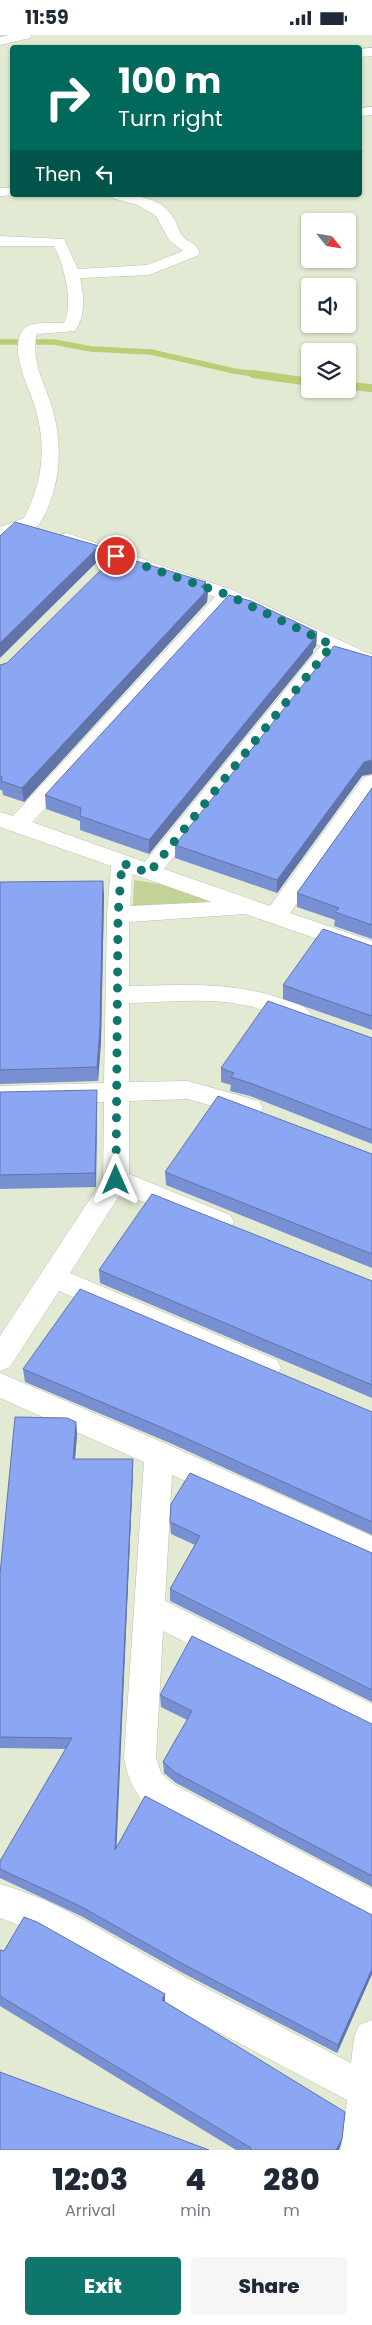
<!DOCTYPE html>
<style>
:root{--surface:#fff;--page:#f6f6f7;--text:#1f2937;--muted:#747a83;--accent:#0f766e}
body{margin:0;font-family:Poppins,sans-serif;background:var(--page);color:var(--text);height:100vh;display:flex;flex-direction:column;font-size:19px;white-space:nowrap}
*{box-sizing:border-box;margin:0}
p{font-size:16px;color:var(--muted)}
.icon{flex:none;width:28px;height:28px;fill:none;stroke:currentColor;stroke-width:2;stroke-linecap:round;stroke-linejoin:round}
.map{position:relative;height:2115px;overflow:hidden}
.details{display:flex;flex-direction:column;background:var(--surface);flex:1}
.details>*{flex:none}
.hud{position:absolute;left:10px;top:10px;width:352px;height:152px;border-radius:5px;box-shadow:0 1px 4px #0004;background:#00695c;color:#fff;overflow:hidden}
.needle{width:32px;rotate:120deg}
.controls{position:absolute;left:301px;top:178px;display:grid;gap:10px}
.controls a{display:grid;place-items:center;width:55px;height:55px;border-radius:5px;background:var(--surface);box-shadow:0 1px 4px #0004;font-size:25px}
.pin{position:absolute;display:grid;place-items:center;width:42px;height:42px;color:#fff;margin:-21px;border:2px solid #fff;border-radius:50%;box-shadow:0 1px 5px #0007}
.me{position:absolute;width:55px;margin:-28px;rotate:0deg;stroke-linejoin:round;filter:drop-shadow(0 0 4px #0008)}
.turn{display:flex;align-items:center;gap:18px;height:105px;padding:0 25px;font-size:22px}
.turn .icon{width:65px;height:65px;stroke-width:2.5}
.turn b{display:block;font-size:35px;line-height:42px}
.then{display:flex;align-items:center;height:48px;padding:0 25px;background:#0003;gap:10px;font-size:19px}
.eta{display:flex;justify-content:space-evenly;align-items:center;height:85px;text-align:center}
.eta b{font-size:30px;font-weight:800;line-height:35px}
.action{display:flex;gap:10px;margin-top:auto;padding:10px 25px}
.action a{flex:1;height:58px;border-radius:5px;background:var(--accent);color:#fff;font-size:20px;font-weight:800;line-height:58px;text-align:center}
.action a+a{background:var(--page);color:var(--text)}
.status{display:flex;justify-content:space-between;align-items:center;height:35px;padding:0 25px;background:var(--surface);direction:ltr}
.status svg{height:14px;fill:currentColor}
.map>svg:first-child{display:block}
.green{fill:#c2d299}
.lines{fill:none;stroke-linecap:round;stroke-linejoin:round}
.stream-far1{stroke:#b8ce77;stroke-width:5.5}
.stream{stroke:#b8ce77;stroke-width:8}
.street-casing{stroke:#bac1aa;stroke-width:1}
.street{fill:#fff;fill-rule:evenodd}
.wall{fill:#788fd1}
.shaded-wall{fill:#6174aa}
.building{fill:#8ba6f3;stroke:#6174aa}
.route{stroke:#0f766e;stroke-width:9;stroke-dasharray:0 16.2}
</style>
<div class="status"><b>11:59</b><svg viewBox="0 0 49 12"><path d="M0 12V9h3v3zM5 12V6h3v6zM10 12V3h3v9zM15 12V0h3v12zM26 1h20v11H26zM47 4h2v5h-2z"/></svg></div>
<div class="map">
<svg width="372" height="2115" viewBox="0 0 372 2115">
<rect width="100%" height="100%" fill="#e3ead3"/>
<path class="green" d="M134,845L160,849L209,864L205,868L133,873Z"/>
<g class="lines">
<path class="stream-far1" d="M0,307H54L91,314L151,317L234,336L262,340"/>
<g class="stream">
<path d="M253,339L310,347"/>
<path d="M348,351L372,353"/>
</g>
<g class="street-casing">
<g id="street">
<path d="M9,0H31L30,3L0,10V2Z"/>
<path d="M372,13V21L360,22V14Z"/>
<path d="M372,72V80L360,81V73Z"/>
<path d="M0,153H12V160H17L0,161Z"/>
<path d="M110,160C132,160 159,160 173,182C177,187 178,194 181,199C187,209 194,204 200,218L197,221L149,240L80,243C84,262 86,280 75,296L37,299C31,323 42,344 50,366C64,406 62,455 38,491L0,504V492L24,483C37,458 44,431 41,402C40,392 38,382 35,372C29,352 8,314 23,295C31,285 53,289 64,288C74,267 64,231 54,211H0V201L64,204L78,234L147,230L183,216L169,205L156,181L138,170L112,163Z"/>
<path d="M67,498L235,556L372,620V634L336,618L164,834L270,871L364,742L372,740V762L290,878L372,906V923L245,879L129,887V951C183,950 234,946 285,965C295,968 306,970 311,979L308,985C289,991 268,975 249,971C210,962 169,967 129,968V1047L188,1046L259,1066L263,1073L259,1080L250,1082L188,1064L129,1066V1139L230,1180L234,1187L230,1194L221,1197L121,1158L70,1238L277,1325L281,1333L277,1341L267,1345L59,1256L10,1332L0,1336V1301L103,1144L104,1067L0,1069V1051L104,1048L107,880L111,831L0,792V777L13,781L215,562L60,508L58,504L60,500ZM231,569L321,611L145,827L32,787ZM132,839L141,842L212,867L130,871Z"/>
<path d="M0,1338L169,1410L372,1501V1529L172,1440L165,1566L372,1669V1701L163,1596L156,1722L161,1738L175,1750L372,1854V1890L151,1774C135,1761 127,1742 124,1722L144,1427L0,1363Z"/>
<path d="M0,1849C57,1865 105,1898 156,1926C220,1961 286,1994 351,2028L354,2003L359,1990L372,1985V2115H341L347,2065L148,1960L40,1898L0,1883Z"/>
</g>
</g>
<use href="#street" class="street"/>
</g>
<g class="wall">
<path d="M206,547V553L208,554L207,567L24,767L3,760L2,755H0V630L7,628Z"/>
<path d="M317,597L316,611L313,615V618L149,819L80,795V786L46,774L45,760Z"/>
<path d="M362,741L277,858L175,823V810Z"/>
<path d="M372,753V904L334,891L335,885L297,872V858Z"/>
<path d="M0,847L104,860L101,1006L98,1046L0,1049Z"/>
<path d="M372,911V995L283,964V950Z"/>
<path d="M372,1003V1109L250,1061L230,1056L231,1050L221,1047V1033Z"/>
<path d="M0,1057L97,1069L96,1152L0,1154Z"/>
<path d="M372,1119V1233L166,1150L165,1137Z"/>
<path d="M99,1235L372,1246V1363L100,1248Z"/>
<path d="M23,1334L372,1377V1500L170,1408L25,1347Z"/>
<path d="M76,1387L77,1399L75,1424H133V1437L116,1812L372,1880V1939L337,2018L181,1937L81,1881L0,1843V1826L66,1714L0,1713V1539Z"/>
<path d="M170,1487L372,1518V1667L170,1566V1554L195,1510L171,1499Z"/>
<path d="M160,1660L372,1689V1852L176,1748L164,1738L163,1727L187,1685L161,1672Z"/>
<path d="M0,1915L165,1959V1967L342,2104L339,2115H236L0,1971Z"/>
</g>
<g class="shaded-wall">
<path d="M99,511V525L0,623V608Z"/>
<path d="M206,547V556L208,554L207,567L24,767L22,753Z"/>
<path d="M317,597L316,611L313,615V618L149,819V805Z"/>
<path d="M372,725V739L362,741L277,858V845L364,727Z"/>
<path d="M103,846L104,860L101,1006L98,1046L97,1032Z"/>
<path d="M97,1055V1069L96,1152L95,1138Z"/>
<path d="M76,1387L77,1399L74,1436L73,1424Z"/>
<path d="M133,1424V1437L116,1825L115,1815Z"/>
<path d="M372,1934V1939L337,2018L338,2010Z"/>
<path d="M165,1959V1971L162,1965Z"/>
<path d="M342,2104L339,2115H336Z"/>
</g>
<g class="building">
<path d="M15,487L99,511L0,608V501Z"/>
<path d="M116,520L206,547L201,552L208,554L22,753L1,746L2,742L0,741V630L7,628Z"/>
<path d="M229,560L251,566L317,597L311,604H314L149,805L80,781L81,773L45,760Z"/>
<path d="M334,611L372,622V725L364,727L277,845L175,810Z"/>
<path d="M372,753V890L335,877L339,873L297,858Z"/>
<path d="M103,846L100,992L97,1032L0,1035V847Z"/>
<path d="M323,894L372,911V981L283,950Z"/>
<path d="M268,966L372,1003V1095L250,1048L231,1042L234,1038L221,1033Z"/>
<path d="M97,1055L95,1138L0,1140V1057Z"/>
<path d="M218,1061L372,1119V1219L165,1137Z"/>
<path d="M152,1159L372,1246V1350L99,1235Z"/>
<path d="M80,1254L372,1377V1487L170,1396L23,1334Z"/>
<path d="M15,1382L67,1383L76,1387L73,1424H133L115,1815L145,1761L372,1880V1934L338,2010L181,1928L80,1871L0,1834V1826L72,1703L0,1702V1539Z"/>
<path d="M190,1438L372,1518V1655L170,1554L200,1501L170,1487L171,1469Z"/>
<path d="M192,1601L372,1689V1841L176,1738L163,1727L192,1676L160,1660Z"/>
<path d="M24,1882L37,1887L165,1959L162,1965L345,2077L342,2104L336,2115H250L251,2113L0,1961V1915L4,1916Z"/>
<path d="M0,2037L209,2115H0Z"/>
</g>
<g class="lines">
<path class="route" d="M116,521L228,560L332,610L149,838L122,828L118,880L116,1145"/>
</g>
</svg>
<div class="controls">
<a><svg class="needle" viewBox="-14 -14 28 28"><path d="M0-13l5 13h-10z" fill="#e53935"/><path d="M0 13l5-13h-10z" fill="#747a83"/></svg></a>
<a><svg class="icon" aria-label="sound" viewBox="0 0 24 24"><path d="M4 9h4l5-4v14l-5-4H4zM17 9q2 3 0 6"/></svg></a>
<a><svg class="icon" aria-label="layers" viewBox="0 0 24 24"><path d="M12 4l9 5-9 5-9-5zM3 14l9 5 9-5"/></svg></a>
</div>
<div class="pin" style="left:116px;top:521px;background:#d93025"><svg class="icon" aria-label="arrive" viewBox="0 0 24 24"><path d="M6 21V4h12l-3 4 3 4H6"/></svg></div>
<svg class="me" style="left:116px;top:1145px" viewBox="-20 -20 40 40"><path d="M0-17L14 15 0 8-14 15z" fill="#0f766e" stroke="#fff" stroke-width="4"/></svg>
<div class="hud">
<div class="turn"><svg class="icon" aria-label="right" viewBox="0 0 24 24"><path d="M7 20v-9h11M14 6l5 5-5 5"/></svg><div><b>100 m</b>Turn right</div></div>
<div class="then">Then<svg class="icon" aria-label="left" viewBox="0 0 24 24"><path d="M17 20v-9H6M10 6l-5 5 5 5"/></svg></div>
</div>
</div>
<section class="details">
<div class="eta">
<div><b>12:03</b><p>Arrival</p></div>
<div><b>4</b><p>min</p></div>
<div><b>280</b><p>m</p></div>
</div>
<div class="action"><a>Exit</a><a>Share</a></div>
</section>
